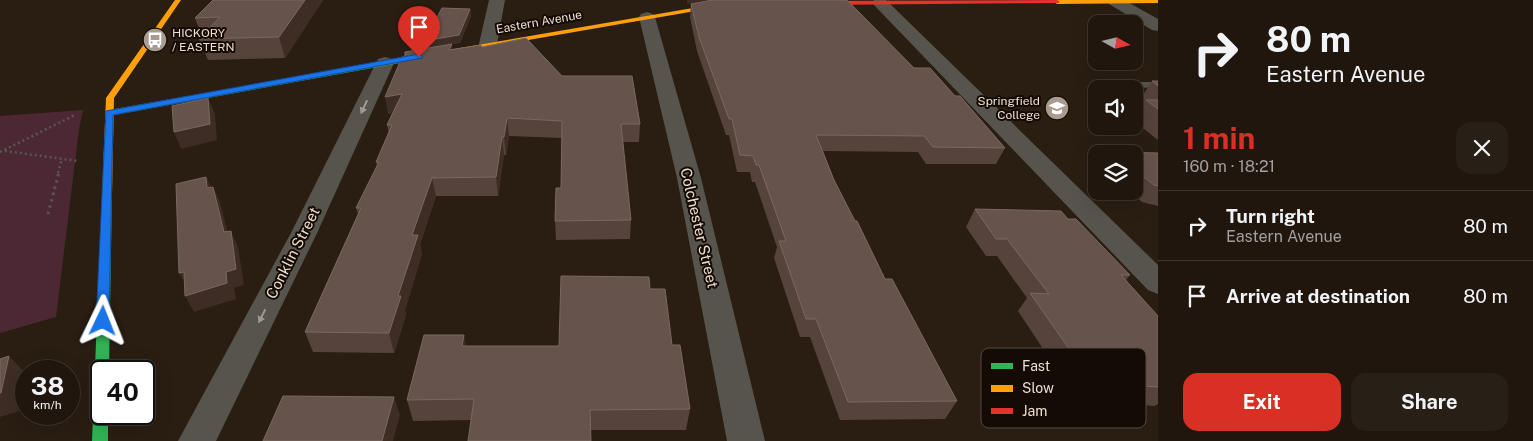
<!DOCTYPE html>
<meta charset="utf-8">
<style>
:root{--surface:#20160e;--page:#281f17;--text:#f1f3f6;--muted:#a29f9e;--line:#3d352e;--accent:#d93025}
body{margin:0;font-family:"Public Sans",sans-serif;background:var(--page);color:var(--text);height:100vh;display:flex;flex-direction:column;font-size:19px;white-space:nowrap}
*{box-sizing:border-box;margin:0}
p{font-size:16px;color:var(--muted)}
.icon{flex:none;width:28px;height:28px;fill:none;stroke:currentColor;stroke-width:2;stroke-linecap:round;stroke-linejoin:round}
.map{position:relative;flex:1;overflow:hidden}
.panel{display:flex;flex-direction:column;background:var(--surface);width:375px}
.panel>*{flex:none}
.banner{background:#20160e;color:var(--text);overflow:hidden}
.needle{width:32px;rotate:98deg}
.fabs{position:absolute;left:1088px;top:15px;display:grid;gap:10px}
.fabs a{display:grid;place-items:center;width:55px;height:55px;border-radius:10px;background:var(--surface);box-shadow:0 5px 20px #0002,0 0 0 1px var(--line);font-size:25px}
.speed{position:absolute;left:15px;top:360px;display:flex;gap:10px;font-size:25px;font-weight:700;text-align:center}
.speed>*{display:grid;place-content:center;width:65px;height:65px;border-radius:50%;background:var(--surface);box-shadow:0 5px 20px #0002,0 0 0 1px var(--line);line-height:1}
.speed small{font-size:12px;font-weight:400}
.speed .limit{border:2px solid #111;border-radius:8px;background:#fff;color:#111}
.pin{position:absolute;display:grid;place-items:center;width:42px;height:42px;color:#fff;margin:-51px -21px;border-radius:50% 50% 50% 0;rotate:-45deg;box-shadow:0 0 5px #0007}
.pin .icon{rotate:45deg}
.me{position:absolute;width:55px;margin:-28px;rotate:2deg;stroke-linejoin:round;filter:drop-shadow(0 0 4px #0008)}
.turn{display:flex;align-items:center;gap:18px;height:105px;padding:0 25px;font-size:22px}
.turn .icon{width:65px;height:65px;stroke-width:2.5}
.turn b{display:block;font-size:35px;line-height:42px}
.round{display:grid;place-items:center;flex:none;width:52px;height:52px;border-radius:15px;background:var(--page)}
.summary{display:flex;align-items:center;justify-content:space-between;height:85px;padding:0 25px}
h1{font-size:30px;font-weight:700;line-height:38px;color:var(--accent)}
.button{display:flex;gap:10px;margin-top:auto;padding:10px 25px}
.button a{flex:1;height:58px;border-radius:15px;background:var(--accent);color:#fff;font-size:20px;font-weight:700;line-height:58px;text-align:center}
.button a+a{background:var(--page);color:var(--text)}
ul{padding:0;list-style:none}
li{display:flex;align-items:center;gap:15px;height:70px;padding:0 25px;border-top:1px solid var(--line)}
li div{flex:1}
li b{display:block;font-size:19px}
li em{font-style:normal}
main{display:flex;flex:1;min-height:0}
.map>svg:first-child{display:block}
.green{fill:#4c2835}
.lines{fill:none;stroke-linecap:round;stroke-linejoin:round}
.path-far1{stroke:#5b5650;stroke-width:2.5;stroke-dasharray:2 3;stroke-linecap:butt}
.path{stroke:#5b5650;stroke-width:3;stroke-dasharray:2.5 4;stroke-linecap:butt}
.lane{fill:#57544e;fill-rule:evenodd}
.street{fill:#57544e;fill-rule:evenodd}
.fast{fill:#30b455;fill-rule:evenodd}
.slow{fill:#ff9f0a;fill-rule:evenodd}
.jam{fill:#e5322d;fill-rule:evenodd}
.wall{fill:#55433c}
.shaded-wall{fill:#3d2d25}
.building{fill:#66534c;stroke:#7b6961}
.oneway{fill:#a29990}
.route{fill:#1a73e8;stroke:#114b97}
.labels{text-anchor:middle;stroke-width:4;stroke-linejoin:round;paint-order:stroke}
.far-street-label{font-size:12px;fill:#edded2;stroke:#140b04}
.far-poi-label{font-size:12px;fill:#edded2;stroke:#140b04;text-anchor:start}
.street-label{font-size:15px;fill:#edded2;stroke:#140b04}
.key{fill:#140b04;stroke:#554a42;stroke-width:1}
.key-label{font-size:14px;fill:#edded2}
</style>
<main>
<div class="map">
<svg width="1158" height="441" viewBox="0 0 1158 441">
<rect width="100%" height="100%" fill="#2a1e13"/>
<path class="green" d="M83,110L79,129L56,317L0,333V116Z"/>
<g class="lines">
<g class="path-far1">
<path d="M5,151L78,161"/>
<path d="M0,152L75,115"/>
<path d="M58,173L62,159"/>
</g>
<path class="path" d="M48,214L59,172"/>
<path class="lane" d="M1119,82H1158V88L1116,87V83Z"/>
<g class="street">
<path d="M489,0H505L497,44L494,48L488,49L482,48L479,44Z"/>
<path d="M874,0H886L1158,265V294L1148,290L875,6L872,3Z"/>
<path d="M1107,0H1124L1158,19V31L1152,30L1109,4Z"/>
<path d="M647,12L653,14L655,17L701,178L765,441H727L677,178L639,17L641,14Z"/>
<path d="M385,57L392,59L394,63L318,231L216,441H178L292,231L378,59Z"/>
</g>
<g class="fast">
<path d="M419,55H422V59L109,116L105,113L109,110Z"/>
<path d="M107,191L112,194L109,371H101V414H108V441H92L102,194Z"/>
</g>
<g class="slow">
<path d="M175,0H181L114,98L112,194L107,197L103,196L102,194L106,98Z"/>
<path d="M1158,0V3L1057,4L1054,2L1057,0Z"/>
<path d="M728,2L731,4L730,5L419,59L415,57L419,55Z"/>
</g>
<path class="jam" d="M1057,0L1059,1V3L813,5L810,3L813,1Z"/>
</g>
<g class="wall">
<path d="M323,0L285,58L208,60L199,39L202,36L195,18Z"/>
<path d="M691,4L914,68L955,96L1005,148L996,164H926L918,152L823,151L834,180L885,279L957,401L945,419L840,420L810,337H800L774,258L777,247L755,182H752L750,172H737L729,135H726L697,51L690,17Z"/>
<path d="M470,9L471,16L460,43L452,44V50L482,47L562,76L640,124L639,142H622L631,220L630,239L556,240L555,221L561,188L562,138L509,136L506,155H504L498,196H436L420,244L422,254L405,310L406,315L394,353L313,352L305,332L358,214L356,208L377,166L376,162L389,134L387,125L392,113L388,114L405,56L415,50L434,23Z"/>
<path d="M1152,81H1158V140L1134,121V118L1143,104L1139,101Z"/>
<path d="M1113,152L1158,153V206L1142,202L1129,191H1134V154H1112Z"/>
<path d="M975,209L1068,219L1130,275L1126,280L1158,316V404L1154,406L1095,401L1089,393L1071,391L1018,311L1027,298L997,256H986L966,227Z"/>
<path d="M650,289L672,345L690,409L686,430H590L471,420L413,421L407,400L466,346H559Z"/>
</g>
<g class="shaded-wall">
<path d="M305,0H323L285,58L279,37Z"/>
<path d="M687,0H707L687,4Z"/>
<path d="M470,9L471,16L460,43L452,44L454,60L415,51L413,43Z"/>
<path d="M402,94L405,111L388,114L385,97Z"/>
<path d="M208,98L215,114L217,140L181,149L174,132Z"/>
<path d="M507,118L509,136L506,155L504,137Z"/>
<path d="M502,137L504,155L498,196L496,177Z"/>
<path d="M206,177L214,192L207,188Z"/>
<path d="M432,178L436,196L420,244L422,254L405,310L406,315L394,353L389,333L412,235Z"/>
<path d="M213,187L220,202L232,249L224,232Z"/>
<path d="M231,231L238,247L244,285L234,288L236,299L194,312L185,296L226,272Z"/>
<path d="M184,272L189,289L179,273Z"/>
<path d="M464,335L468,356L462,346Z"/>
<path d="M9,356L26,374L19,411L0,417V393Z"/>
<path d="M394,397L400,415L393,441H382Z"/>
</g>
<g class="building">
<path d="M213,0H305L279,37L199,39L220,17L195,18Z"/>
<path d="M712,0H847L914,68H930L955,96H960L1005,148L933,147L924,136L816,135L834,180L855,221H857L885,279H892L957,401L848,402L816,319H806L779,241H786L759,165H756L753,156L740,155L732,119H729L699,37L691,4Z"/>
<path d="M442,8L470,9L459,35L413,43L422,24L434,23Z"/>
<path d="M526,38L562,76H632L640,124H621L631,220L555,221L556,188H561L562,121L507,118L504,137H502L496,177L432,178L412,235H418L398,296H401L389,333L305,332L361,208H356L379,162H376L392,125H387L402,94L385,97L402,57L405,56V52L452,44L449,50L481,45L482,47Z"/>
<path d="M1152,81H1158V86Z"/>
<path d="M208,98L210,124L174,132L172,106Z"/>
<path d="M1146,100H1158V109Z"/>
<path d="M1113,152L1158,153V186L1154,185L1134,169V154H1116Z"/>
<path d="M206,177L207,188L213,187L224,232L231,231L236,269L226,272L227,283L185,296L184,272L179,273L176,184Z"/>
<path d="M975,209L1061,211L1068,219H1076L1130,275H1121L1158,316V387L1111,384L1105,375L1086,373L1030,293L1049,294L1007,239H996Z"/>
<path d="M561,276L649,277L650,289H665L672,345H680L690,409L590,410L591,441H468L474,399L407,400L424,335H464L462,346H559Z"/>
<path d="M9,356L1,393H0V359Z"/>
<path d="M283,396L394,397L382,441H263Z"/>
</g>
<defs><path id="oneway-solid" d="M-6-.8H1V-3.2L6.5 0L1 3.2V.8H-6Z" transform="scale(1.25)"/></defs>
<g class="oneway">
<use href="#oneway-solid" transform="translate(364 107) rotate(115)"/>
<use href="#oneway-solid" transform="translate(262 316) rotate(117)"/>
</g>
<path class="route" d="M419,54L423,57L422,58L113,115L109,321L107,324L103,326L98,324L96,321L106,111Z"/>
<defs>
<g id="bus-disc" transform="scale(1.25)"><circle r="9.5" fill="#a99b8f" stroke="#140b04"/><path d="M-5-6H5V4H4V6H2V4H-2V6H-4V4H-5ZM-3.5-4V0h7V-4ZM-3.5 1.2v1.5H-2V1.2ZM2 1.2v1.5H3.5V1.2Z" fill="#fff"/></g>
<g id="university-disc" transform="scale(1.25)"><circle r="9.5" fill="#a99b8f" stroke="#140b04"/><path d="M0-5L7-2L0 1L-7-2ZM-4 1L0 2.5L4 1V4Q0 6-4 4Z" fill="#fff"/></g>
</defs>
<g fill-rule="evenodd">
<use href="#bus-disc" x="155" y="40"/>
<use href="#university-disc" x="1057" y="108"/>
</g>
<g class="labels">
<g class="far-street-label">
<text transform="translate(539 22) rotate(-10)" y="4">Eastern Avenue</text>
</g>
<g class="far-poi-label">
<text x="172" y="37">HICKORY<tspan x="172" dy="14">/ EASTERN</tspan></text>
<text x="1040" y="105" text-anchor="end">Springfield<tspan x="1040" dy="14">College</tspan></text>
</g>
<g class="street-label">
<text transform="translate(699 228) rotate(77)" y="5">Colchester Street</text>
<text transform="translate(293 253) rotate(-63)" y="5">Conklin Street</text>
</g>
</g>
<rect x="981" y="348" width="165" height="80" rx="8" class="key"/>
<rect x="991" y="363" width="22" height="6" fill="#30b455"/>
<rect x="991" y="385" width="22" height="7" fill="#ff9f0a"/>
<rect x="991" y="408" width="22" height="6" fill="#e5322d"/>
<g class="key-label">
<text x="1022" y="371">Fast</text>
<text x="1022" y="393">Slow</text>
<text x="1022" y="416">Jam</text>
</g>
</svg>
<div class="fabs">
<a><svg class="needle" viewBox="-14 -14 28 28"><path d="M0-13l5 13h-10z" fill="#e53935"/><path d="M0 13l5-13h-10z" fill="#a29f9e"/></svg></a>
<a><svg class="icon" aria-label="sound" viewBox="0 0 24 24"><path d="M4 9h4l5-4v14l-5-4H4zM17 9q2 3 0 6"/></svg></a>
<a><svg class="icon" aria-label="layers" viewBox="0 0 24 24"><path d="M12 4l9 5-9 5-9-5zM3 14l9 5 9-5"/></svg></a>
</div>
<div class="speed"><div>38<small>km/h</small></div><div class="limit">40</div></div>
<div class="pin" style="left:419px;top:57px;background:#d93025"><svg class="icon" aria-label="arrive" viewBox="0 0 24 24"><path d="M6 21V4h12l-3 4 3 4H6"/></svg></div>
<svg class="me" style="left:103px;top:321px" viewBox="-20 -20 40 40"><path d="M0-17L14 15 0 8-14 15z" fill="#1a73e8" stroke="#fff" stroke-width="4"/></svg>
</div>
<section class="panel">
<div class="banner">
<div class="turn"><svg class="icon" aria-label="right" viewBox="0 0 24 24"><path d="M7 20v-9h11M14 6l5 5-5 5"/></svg><div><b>80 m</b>Eastern Avenue</div></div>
</div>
<div class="summary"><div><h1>1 min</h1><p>160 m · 18:21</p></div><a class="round"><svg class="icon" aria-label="close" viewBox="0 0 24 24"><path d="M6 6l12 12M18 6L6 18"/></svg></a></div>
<ul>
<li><svg class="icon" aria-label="right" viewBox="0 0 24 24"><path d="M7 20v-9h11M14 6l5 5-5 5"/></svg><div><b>Turn right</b><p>Eastern Avenue</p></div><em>80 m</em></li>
<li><svg class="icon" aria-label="arrive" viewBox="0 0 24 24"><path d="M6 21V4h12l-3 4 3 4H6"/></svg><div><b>Arrive at destination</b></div><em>80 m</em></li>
</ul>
<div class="button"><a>Exit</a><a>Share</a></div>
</section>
</main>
